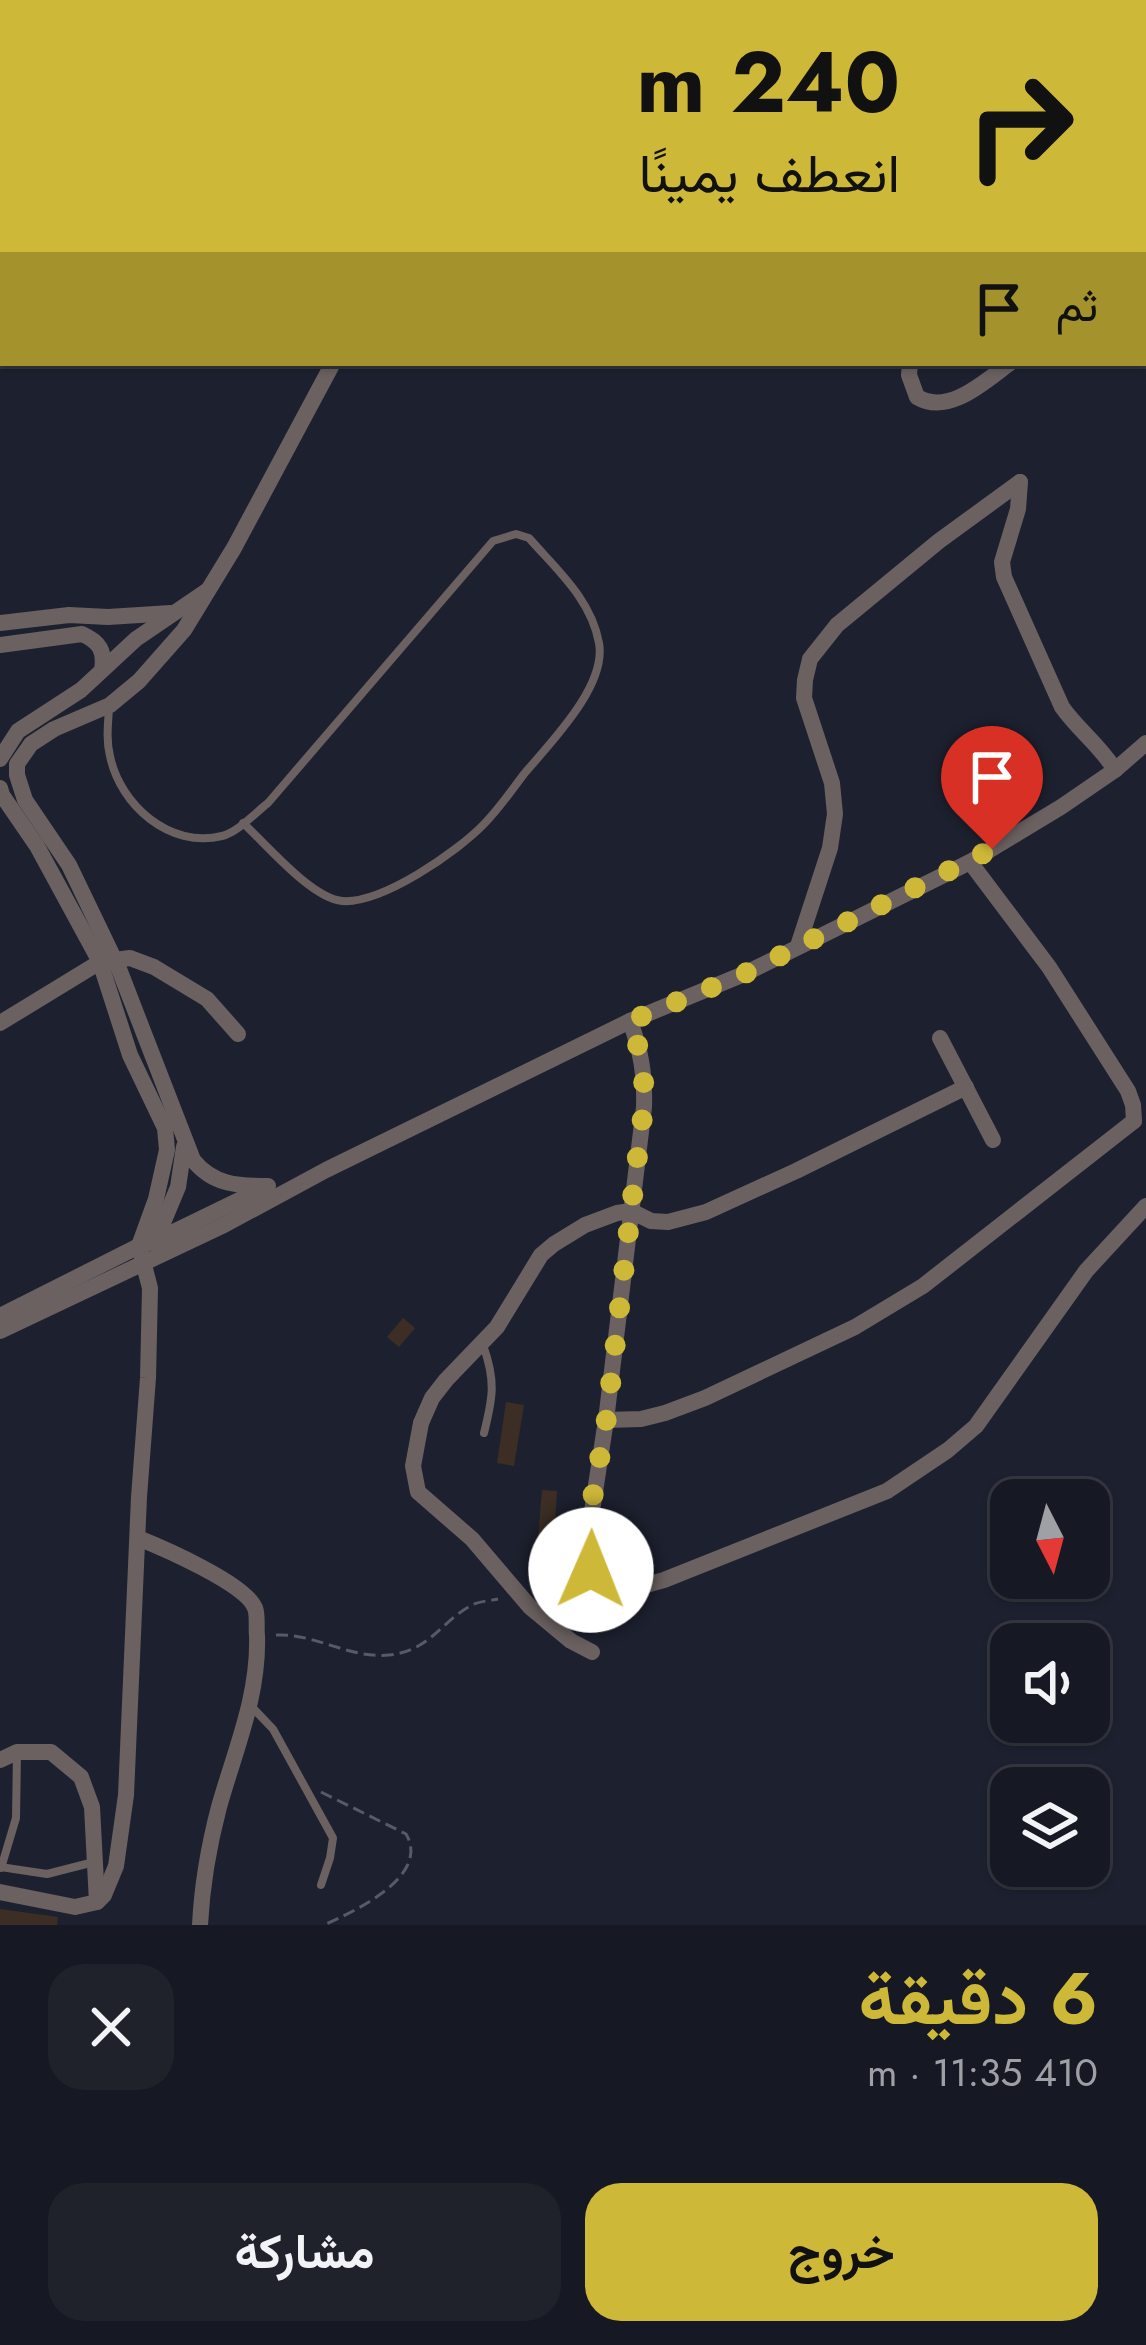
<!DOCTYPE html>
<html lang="ar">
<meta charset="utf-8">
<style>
:root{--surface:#161923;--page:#1f222b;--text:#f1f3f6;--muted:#9ea0a6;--line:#353841;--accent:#ceb838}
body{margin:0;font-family:Jost,Vazirmatn,sans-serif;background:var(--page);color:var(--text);direction:rtl;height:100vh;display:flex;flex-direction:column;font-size:45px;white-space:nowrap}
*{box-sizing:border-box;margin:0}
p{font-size:39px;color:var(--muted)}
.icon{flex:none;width:66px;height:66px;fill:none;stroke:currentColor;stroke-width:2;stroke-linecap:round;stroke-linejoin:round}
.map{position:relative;height:1925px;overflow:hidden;direction:ltr}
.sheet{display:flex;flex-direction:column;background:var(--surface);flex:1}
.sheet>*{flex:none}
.top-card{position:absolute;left:0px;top:0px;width:1146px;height:366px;box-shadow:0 3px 9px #0004,0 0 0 3px var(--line);direction:rtl;background:#ceb838;color:#111;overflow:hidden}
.needle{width:78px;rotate:174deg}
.controls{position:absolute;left:990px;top:1479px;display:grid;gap:24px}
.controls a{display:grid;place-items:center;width:120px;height:120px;border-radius:24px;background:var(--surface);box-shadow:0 3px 9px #0004,0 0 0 3px var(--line);font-size:60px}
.pin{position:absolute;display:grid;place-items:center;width:102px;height:102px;color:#fff;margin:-123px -51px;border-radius:50% 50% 50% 0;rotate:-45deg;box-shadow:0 0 12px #0007}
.pin .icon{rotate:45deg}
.me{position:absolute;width:132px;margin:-66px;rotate:1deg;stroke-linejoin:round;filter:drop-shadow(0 0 9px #0008)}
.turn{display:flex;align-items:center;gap:42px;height:252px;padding:0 48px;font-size:54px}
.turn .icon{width:156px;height:156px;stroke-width:2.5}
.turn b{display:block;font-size:84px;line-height:102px}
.then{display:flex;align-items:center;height:114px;padding:0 48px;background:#0003;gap:24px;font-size:45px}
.round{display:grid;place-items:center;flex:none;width:126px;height:126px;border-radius:36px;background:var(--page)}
.headline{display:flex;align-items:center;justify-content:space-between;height:204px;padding:0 48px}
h1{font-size:72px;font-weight:700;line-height:90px;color:var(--accent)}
.action{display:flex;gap:24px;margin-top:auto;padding:24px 48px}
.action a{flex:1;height:138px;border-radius:36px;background:var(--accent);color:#111;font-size:48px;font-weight:700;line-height:138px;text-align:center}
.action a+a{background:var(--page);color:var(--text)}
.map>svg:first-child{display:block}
.building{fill:#3c2e24}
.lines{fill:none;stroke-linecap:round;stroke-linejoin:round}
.path{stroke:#575a67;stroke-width:3;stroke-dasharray:12 6;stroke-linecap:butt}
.service{stroke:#6b6161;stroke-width:8}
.minor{stroke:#6b6161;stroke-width:16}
.route{stroke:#ceb838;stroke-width:21;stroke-dasharray:0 37.8}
</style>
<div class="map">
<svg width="1146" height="1925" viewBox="0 0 1146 1925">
<rect width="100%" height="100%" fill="#1d212f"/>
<g class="building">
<path d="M403,1318L415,1328L399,1347L387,1337Z"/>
<path d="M506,1402L524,1405L514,1466L497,1463Z"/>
<path d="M542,1490L557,1491L554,1539L538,1538Z"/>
<path d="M0,1909L58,1917L57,1925H0Z"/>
</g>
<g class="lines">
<g class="path">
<path d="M544,1595L581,1594L587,1589"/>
<path d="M276,1635C315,1633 349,1659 389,1655C429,1651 440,1623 470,1606C478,1601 490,1601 498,1599"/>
<path d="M321,1792L406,1834C431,1876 355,1911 324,1925"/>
</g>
<g class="service">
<path d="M109,708C108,724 106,740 110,756C120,805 170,849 222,836C238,832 255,813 268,803L493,541L516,534L529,538C557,570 591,599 599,643C607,686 550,743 524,774C511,791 499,809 484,824C457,852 382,904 342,901C311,898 266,844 243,823"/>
<path d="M483,1345C496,1381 493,1397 484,1433"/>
<path d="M252,1707L273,1729L333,1838L330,1858L321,1885"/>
<path d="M0,1867L47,1874L94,1862"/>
<path d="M1,1868L16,1818L17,1752"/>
</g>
<g class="minor">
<path d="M592,0L595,3"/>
<path d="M1050,0L1051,3"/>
<path d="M639,3L643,0"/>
<path d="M991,3L995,0"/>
<path d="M0,179L2,189L0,210"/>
<path d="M1143,241L1146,238"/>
<path d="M910,363L909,375L917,397C949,416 985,381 1010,363"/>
<path d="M1020,482L1018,509L1002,562L1004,577L1062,707C1078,730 1100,745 1115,770"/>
<path d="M0,623L69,615L108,617L171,613"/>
<path d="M0,645L82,634C100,642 105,651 102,670"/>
<path d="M0,759L18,731L81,690L136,639L208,590"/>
<path d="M0,788L2,795L37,846L100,962L130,1055L165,1128L167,1150L156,1199L139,1246L150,1288L148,1378L139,1497L126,1795L116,1866L104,1895L97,1902L75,1907L0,1892"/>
<path d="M970,862L1049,967L1128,1091L1133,1105L1134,1121"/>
<path d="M798,946L830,848L835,814L832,783L804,698L805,680L810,659L837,625L939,541L1020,482"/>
<path d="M630,1021C641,1051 645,1075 644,1107L606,1420L589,1531L588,1556L598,1582L609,1589H632L664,1580L887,1491L948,1450L976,1426L1086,1271L1146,1206"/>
<path d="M0,1023L100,962L130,958L154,967L207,999L238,1034"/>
<path d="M940,1038L993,1140"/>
<path d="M268,1186C238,1186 213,1185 193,1160L119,969L69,865L25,800L17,775V764L31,744L54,729L110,705L139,681L184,630L234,548L333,363"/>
<path d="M155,1242L178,1187L184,1147"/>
<path d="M0,1316L139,1246L155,1241L262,1189"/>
<path d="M0,1331L224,1225L326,1170L630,1021L744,974L970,862L1061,807L1115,770L1146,743"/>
<path d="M606,1420L641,1419L665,1413L705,1398L855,1327L923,1286L1134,1121"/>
<path d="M138,1538C163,1548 246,1584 255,1608C258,1615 256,1628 257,1636C259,1696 235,1750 219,1807C209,1845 202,1885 200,1925"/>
<path d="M592,1652L571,1641L530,1607L472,1539L418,1492L413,1466L421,1423L432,1398L446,1380L497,1327L541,1255L554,1244L585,1225L617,1213L631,1211L651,1221L668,1222L706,1212L796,1171L966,1087"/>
<path d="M0,1760L17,1752H51L81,1777L92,1807L97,1902"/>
</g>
</g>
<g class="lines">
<path class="route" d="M591,1570C582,1529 600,1465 606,1422C619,1317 630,1211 644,1106C645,1075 641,1051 630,1021L744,974L992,849"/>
</g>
</svg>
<div class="controls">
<a><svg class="needle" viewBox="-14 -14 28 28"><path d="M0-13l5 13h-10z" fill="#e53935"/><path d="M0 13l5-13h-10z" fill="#9ea0a6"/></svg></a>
<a><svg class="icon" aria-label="sound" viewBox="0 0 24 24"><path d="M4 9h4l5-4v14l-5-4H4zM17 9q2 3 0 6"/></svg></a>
<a><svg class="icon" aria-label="layers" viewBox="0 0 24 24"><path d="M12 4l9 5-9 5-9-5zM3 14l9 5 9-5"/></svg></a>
</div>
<div class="pin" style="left:992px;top:849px;background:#d93025"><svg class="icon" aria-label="arrive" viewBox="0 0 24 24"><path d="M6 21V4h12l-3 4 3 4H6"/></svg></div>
<svg class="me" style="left:591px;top:1570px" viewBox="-20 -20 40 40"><circle r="19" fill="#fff"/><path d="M0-13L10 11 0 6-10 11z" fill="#ceb838"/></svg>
<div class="top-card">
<div class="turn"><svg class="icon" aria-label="right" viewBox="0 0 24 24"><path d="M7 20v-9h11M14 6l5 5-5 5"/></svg><div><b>240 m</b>انعطف يمينًا</div></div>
<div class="then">ثم<svg class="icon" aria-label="arrive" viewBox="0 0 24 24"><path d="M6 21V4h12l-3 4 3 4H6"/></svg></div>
</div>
</div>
<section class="sheet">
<div class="headline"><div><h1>6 دقيقة</h1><p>410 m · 11:35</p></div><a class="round"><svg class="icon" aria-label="close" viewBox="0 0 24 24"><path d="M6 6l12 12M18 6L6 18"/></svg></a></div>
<div class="action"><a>خروج</a><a>مشاركة</a></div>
</section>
